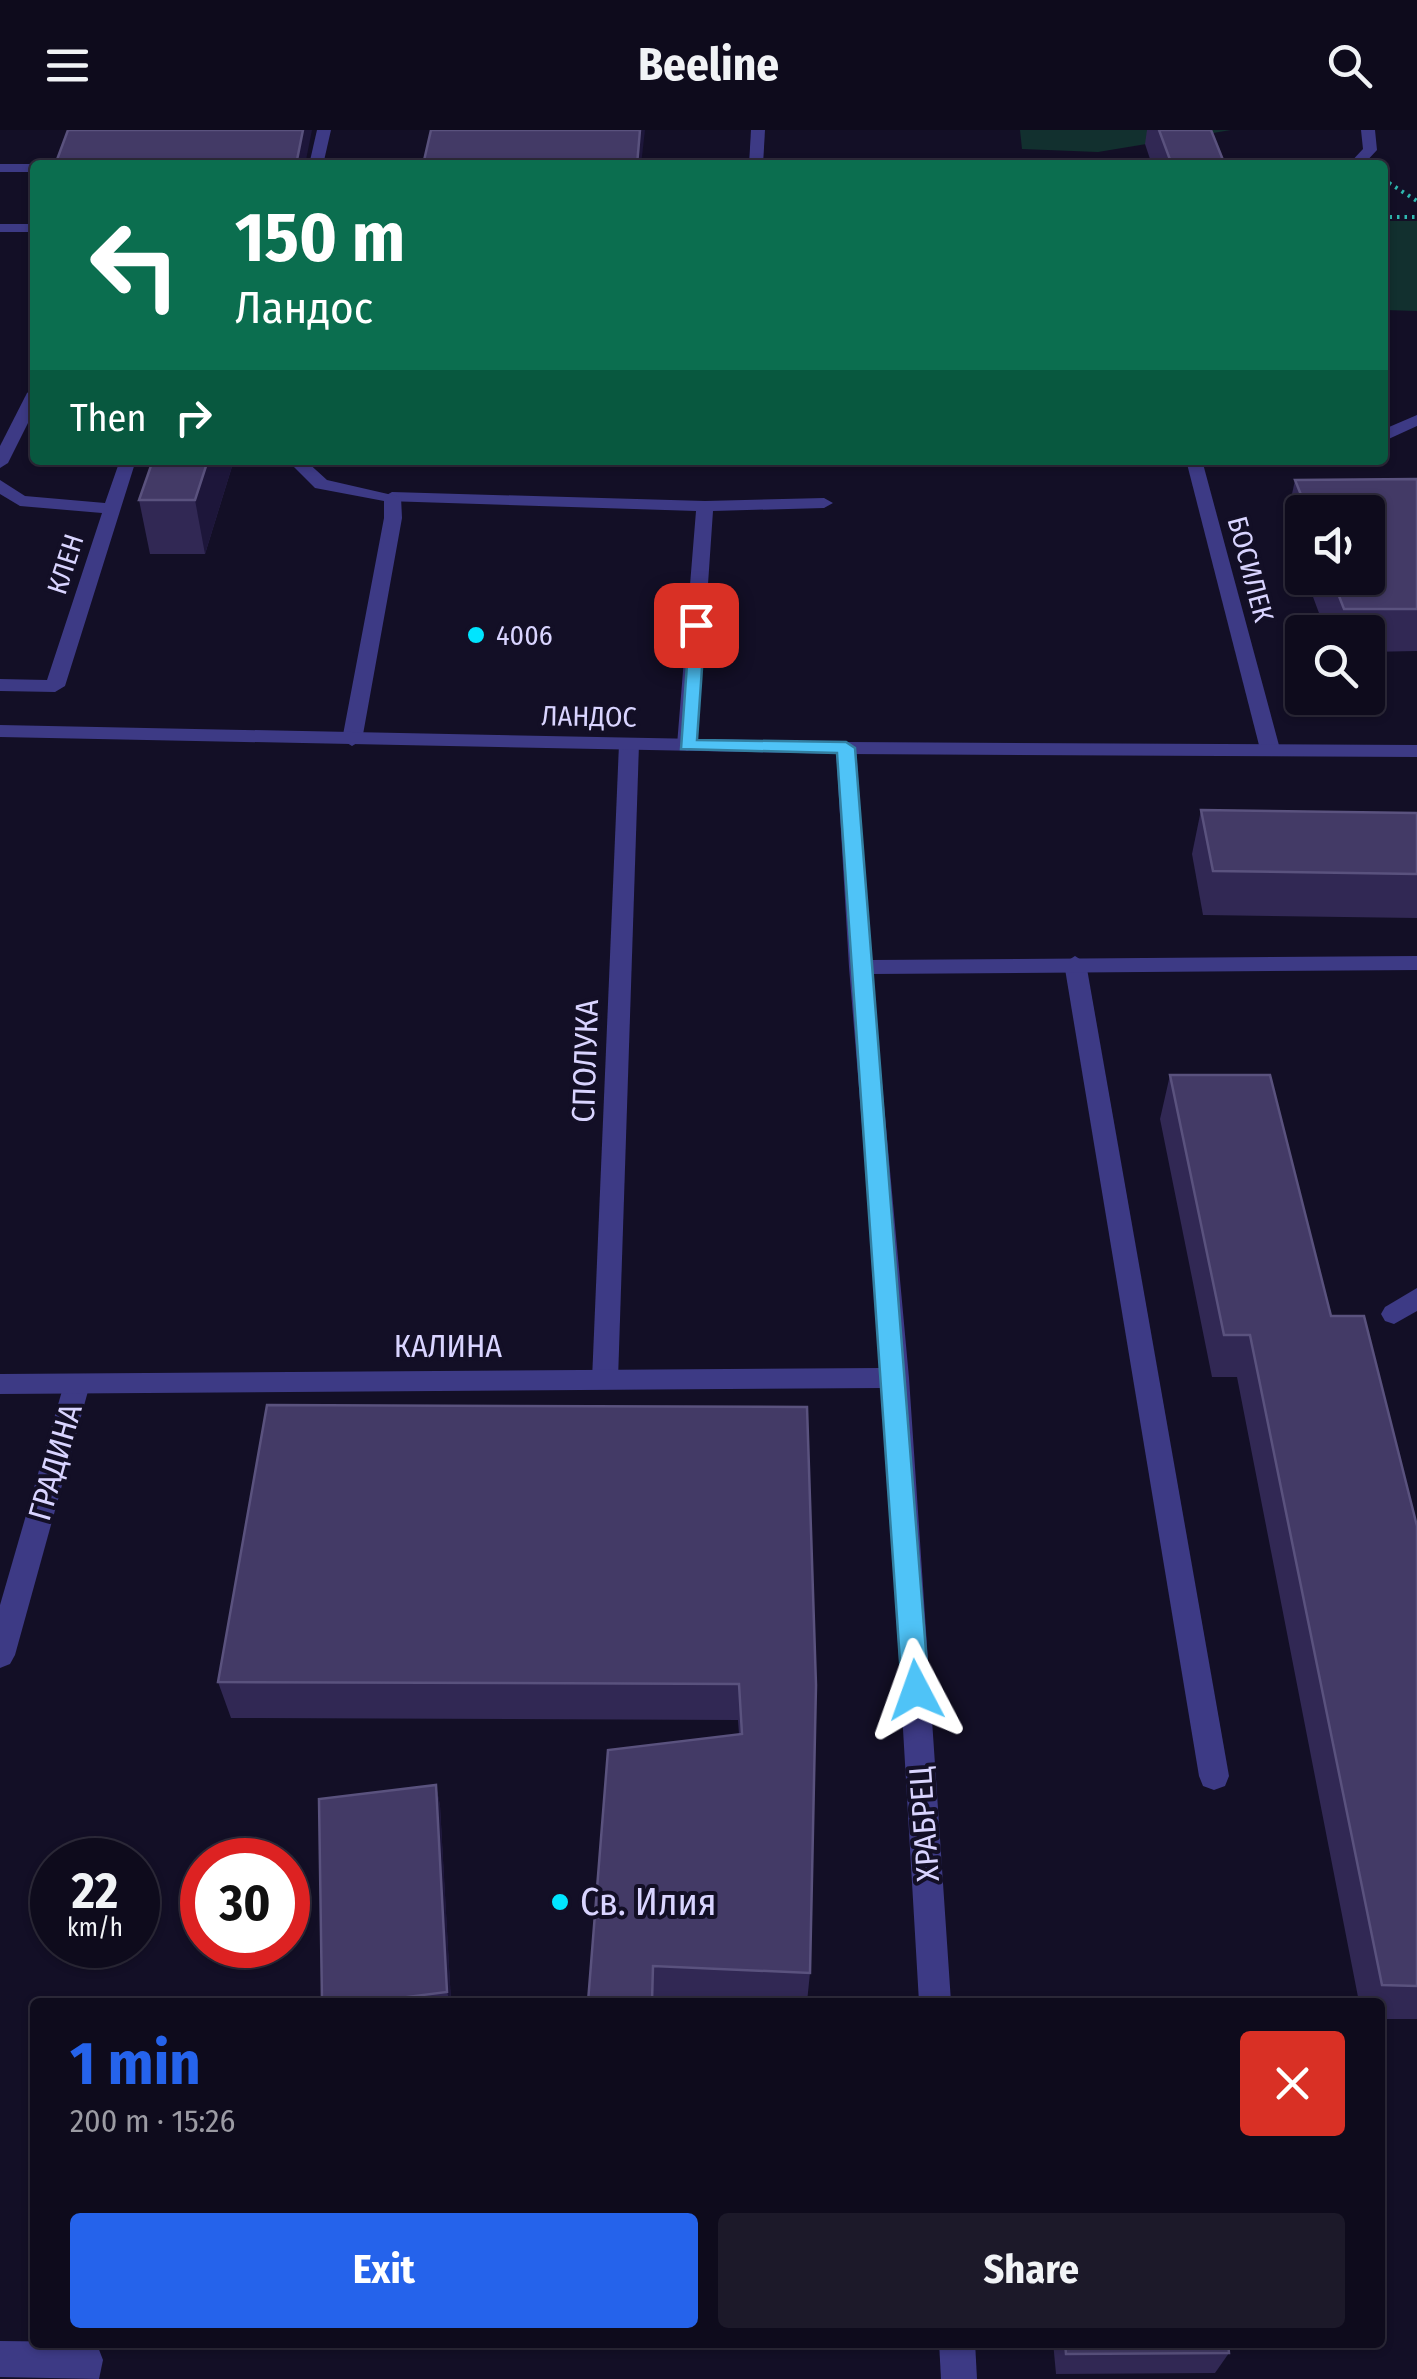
<!DOCTYPE html>
<meta charset="utf-8">
<style>
:root{--surface:#0e0b1c;--page:#1c1929;--text:#f1f3f6;--muted:#9b9ba3;--line:#2e2b3b;--accent:#2563eb}
body{margin:0;font-family:"Fira Sans Condensed",sans-serif;background:var(--page);color:var(--text);height:100vh;display:flex;flex-direction:column;font-size:38px;white-space:nowrap}
*{box-sizing:border-box;margin:0}
p{font-size:32px;color:var(--muted)}
.icon{flex:none;width:55px;height:55px;fill:none;stroke:currentColor;stroke-width:2;stroke-linecap:round;stroke-linejoin:round}
.map{position:relative;flex:1;overflow:hidden}
.side{position:absolute;left:30px;top:1868px;width:1355px;height:350px;display:flex;flex-direction:column;background:var(--surface);border-radius:10px;box-shadow:0 2px 8px #0004,0 0 0 2px var(--line)}
.side>*{flex:none}
.banner{position:absolute;left:30px;top:30px;width:1358px;height:305px;border-radius:10px;box-shadow:0 2px 8px #0004,0 0 0 2px var(--line);background:#0b6e4f;color:#fff;overflow:hidden}
.buttons{position:absolute;left:1285px;top:365px;display:grid;gap:20px}
.buttons a{display:grid;place-items:center;width:100px;height:100px;border-radius:10px;background:var(--surface);box-shadow:0 2px 8px #0004,0 0 0 2px var(--line);font-size:50px}
.speed{position:absolute;left:30px;top:1708px;display:flex;gap:20px;font-size:50px;font-weight:700;text-align:center}
.speed>*{display:grid;place-content:center;width:130px;height:130px;border-radius:50%;background:var(--surface);box-shadow:0 2px 8px #0004,0 0 0 2px var(--line);line-height:1}
.speed small{font-size:25px;font-weight:400}
.speed .limit{border:15px solid #d22;background:#fff;color:#111}
.pin{position:absolute;display:grid;place-items:center;width:85px;height:85px;color:#fff;margin:-42px;border-radius:20px;box-shadow:0 5px 15px #0006}
.me{position:absolute;width:110px;margin:-55px;rotate:356deg;stroke-linejoin:round;filter:drop-shadow(0 0 8px #0008)}
.turn{display:flex;align-items:center;gap:35px;height:210px;padding:0 40px;font-size:45px}
.turn .icon{width:130px;height:130px;stroke-width:2.5}
.turn b{display:block;font-size:70px;line-height:85px}
.then{display:flex;align-items:center;height:95px;padding:0 40px;background:#0003;gap:20px;font-size:38px}
.round{display:grid;place-items:center;flex:none;width:105px;height:105px;border-radius:10px;background:var(--page)}
.summary{display:flex;align-items:center;justify-content:space-between;height:170px;padding:0 40px}
h1{font-size:60px;font-weight:700;line-height:75px;color:var(--accent)}
.cta{display:flex;gap:20px;margin-top:auto;padding:20px 40px}
.cta a{flex:1;height:115px;border-radius:10px;background:var(--accent);color:#fff;font-size:40px;font-weight:700;line-height:115px;text-align:center}
.cta a+a{background:var(--page);color:var(--text)}
header{display:flex;justify-content:space-between;align-items:center;height:130px;padding:0 40px;background:var(--surface);font-size:45px;font-weight:700}
.map>svg:first-child{display:block}
.green{fill:#12302f}
.lines{fill:none;stroke-linecap:round;stroke-linejoin:round}
.path{stroke:#2fb8b0;stroke-width:4;stroke-dasharray:2.5 5;stroke-linecap:butt}
.service{fill:#3d3a85;fill-rule:evenodd}
.pedestrian{fill:#3d3a85;fill-rule:evenodd}
.minor{fill:#3d3a85;fill-rule:evenodd}
.tertiary{fill:#3d3a85;fill-rule:evenodd}
.wall{fill:#312854}
.shaded-wall{fill:#1d163a}
.building{fill:#433a66;stroke:#5a527e;stroke-width:2.5}
.route{fill:#4fc3f7;stroke:#337fa1;stroke-width:2.5}
.poi-dot{fill:#00e5ff;stroke:#130f26;stroke-width:4}
.labels{text-anchor:middle;stroke-width:8;stroke-linejoin:round;paint-order:stroke}
.far-street-label{font-size:28px;fill:#d9d4ff;stroke:#130f26}
.far-poi-label{font-size:28px;fill:#d9d4ff;stroke:#130f26;text-anchor:start}
.street-label{font-size:32px;fill:#d9d4ff;stroke:#130f26}
.near-poi-label{font-size:38px;fill:#d9d4ff;stroke:#130f26;text-anchor:start}
</style>
<header><svg class="icon" aria-label="menu" viewBox="0 0 24 24"><path d="M4 6h16M4 12h16M4 18h16"/></svg>Beeline<svg class="icon" aria-label="search" viewBox="0 0 24 24"><circle cx="10" cy="10" r="6"/><path d="M15 15l6 6"/></svg></header>
<div class="map">
<svg width="1417" height="2249" viewBox="0 0 1417 2249">
<rect width="100%" height="100%" fill="#130f26"/>
<g class="green">
<path d="M1020,0H1231L1098,22L1022,19Z"/>
<path d="M1383,91H1417V181L1385,180L1383,175Z"/>
</g>
<g class="lines">
<g class="path">
<path d="M1389,53L1417,71"/>
<path d="M1382,87H1417"/>
</g>
<g class="service">
<path d="M317,0H331L323,35H309Z"/>
<rect x="0" y="94" width="35" height="8"/>
<path d="M35,258V279L8,333L0,338V316L27,263Z"/>
<path d="M1417,285V296L1382,312V300Z"/>
<path d="M120,330H136L65,556L55,562L0,561V549L47,550L102,383L20,376L0,364V350L25,366L105,373Z"/>
<path d="M392,362L705,371L824,368L833,373L824,378L713,381L697,615L687,621L677,615L696,381L386,371L383,367Z"/>
<path d="M1075,826L1086,833L1229,1646L1225,1656L1214,1660L1203,1656L1199,1646L1064,833Z"/>
</g>
<g class="pedestrian">
<path d="M629,608L639,614L618,1250L614,1257H596L592,1250L619,614Z"/>
<path d="M77,1244L86,1247L90,1254L15,1525L10,1534L0,1538V1475L64,1254L68,1247Z"/>
<path d="M0,2211L87,2212L98,2217L103,2230L99,2249L0,2247Z"/>
</g>
<g class="minor">
<path d="M751,0H765L763,35H749Z"/>
<path d="M1361,0H1375L1377,20L1363,35H1348L1363,19Z"/>
<path d="M0,34H35L40,35H35V42H0Z"/>
<path d="M287,330H305L327,350L401,367L402,388L362,610L352,616L342,610L384,388V371L315,358Z"/>
<path d="M1186,330H1202L1280,619L1277,623L1270,625L1260,619Z"/>
<path d="M846,612L856,618L871,830L1417,826V840L872,844L909,1248L951,1872H919L883,1258L0,1264V1244L882,1238L849,837L836,618Z"/>
<path d="M1417,1158V1181L1394,1194L1385,1191L1381,1184L1385,1177Z"/>
<path d="M939,2212H975L977,2249H941Z"/>
</g>
<path class="tertiary" d="M0,595L846,612L1417,615V627L846,624L0,607Z"/>
</g>
<g class="wall">
<path d="M1147,0H1211L1225,35H1152L1145,14Z"/>
<path d="M234,330L205,424H150L139,370Z"/>
<path d="M427,330H550V332Z"/>
<path d="M1417,349V521L1368,522V502H1326L1306,448H1368V382H1302V437L1286,392L1295,350Z"/>
<path d="M1201,680L1417,683V788L1203,785L1192,724Z"/>
<path d="M1170,945L1331,1186L1417,1396V1889H1380V1872H1359L1237,1247H1212L1160,989Z"/>
<path d="M807,1277L810,1843L807,1872H763L654,1868V1872H588L739,1604L738,1590L231,1588L218,1552Z"/>
<path d="M436,1655L440,1676L451,1872H322Z"/>
<path d="M1053,2212H1228L1229,2223L1215,2243L1056,2244Z"/>
</g>
<g class="shaded-wall">
<path d="M303,0H312L305,35H296Z"/>
<path d="M640,0H645L641,35H637Z"/>
<path d="M208,330H234L205,424L195,370Z"/>
<path d="M436,1655L440,1676L451,1872H450L447,1862Z"/>
</g>
<g class="building">
<path d="M68,0H303L296,35H55Z"/>
<path d="M431,0H640L637,35H423Z"/>
<path d="M1159,0H1211L1225,35H1172Z"/>
<path d="M153,330H208L195,370H139Z"/>
<path d="M1417,349V479H1344L1332,448H1368V382H1308L1295,350Z"/>
<path d="M1201,680L1417,683V744L1213,741Z"/>
<path d="M1170,945H1270L1331,1186H1364L1417,1396V1856L1382,1855L1250,1205H1224Z"/>
<path d="M267,1275L807,1277L816,1555L810,1843L653,1836L652,1872H588L608,1620L742,1604L739,1554L218,1552Z"/>
<path d="M436,1655L447,1862L368,1872H322L319,1669Z"/>
<path d="M1065,2212H1228L1229,2223L1066,2224Z"/>
</g>
<path class="route" d="M690,492L705,495L697,610L846,612L855,618L929,1560L925,1569L916,1572L906,1569L902,1560L837,623L681,619Z"/>
<g class="poi-dot">
<circle cx="476" cy="505" r="10"/>
<circle cx="560" cy="1772" r="10"/>
</g>
<g class="labels">
<g class="far-street-label">
<text transform="translate(65 434) rotate(-72)" y="10">КЛЕН</text>
<text transform="translate(1251 439) rotate(75)" y="10">БОСИЛЕК</text>
<text transform="translate(589 586) rotate(1)" y="10">ЛАНДОС</text>
</g>
<g class="far-poi-label">
<text x="496" y="515">4006</text>
</g>
<g class="street-label">
<text transform="translate(585 931) rotate(-88)" y="11">СПОЛУКА</text>
<text x="448" y="1227">КАЛИНА</text>
<text transform="translate(55 1332) rotate(-74)" y="11">ГРАДИНА</text>
<text transform="translate(924 1694) rotate(-94)" y="11">ХРАБРЕЦ</text>
</g>
<g class="near-poi-label">
<text x="580" y="1785">Св. Илия</text>
</g>
</g>
</svg>
<div class="buttons">
<a><svg class="icon" aria-label="sound" viewBox="0 0 24 24"><path d="M4 9h4l5-4v14l-5-4H4zM17 9q2 3 0 6"/></svg></a>
<a><svg class="icon" aria-label="search" viewBox="0 0 24 24"><circle cx="10" cy="10" r="6"/><path d="M15 15l6 6"/></svg></a>
</div>
<div class="speed"><div>22<small>km/h</small></div><div class="limit">30</div></div>
<div class="pin" style="left:696px;top:495px;background:#d93025"><svg class="icon" aria-label="arrive" viewBox="0 0 24 24"><path d="M6 21V4h12l-3 4 3 4H6"/></svg></div>
<svg class="me" style="left:916px;top:1560px" viewBox="-20 -20 40 40"><path d="M0-17L14 15 0 8-14 15z" fill="#4fc3f7" stroke="#fff" stroke-width="4"/></svg>
<div class="banner">
<div class="turn"><svg class="icon" aria-label="left" viewBox="0 0 24 24"><path d="M17 20v-9H6M10 6l-5 5 5 5"/></svg><div><b>150 m</b>Ландос</div></div>
<div class="then">Then<svg class="icon" aria-label="right" viewBox="0 0 24 24"><path d="M7 20v-9h11M14 6l5 5-5 5"/></svg></div>
</div>
<section class="side">
<div class="summary"><div><h1>1 min</h1><p>200 m · 15:26</p></div><a class="round" style="background:#d93025;color:#fff"><svg class="icon" aria-label="close" viewBox="0 0 24 24"><path d="M6 6l12 12M18 6L6 18"/></svg></a></div>
<div class="cta"><a>Exit</a><a>Share</a></div>
</section>
</div>
